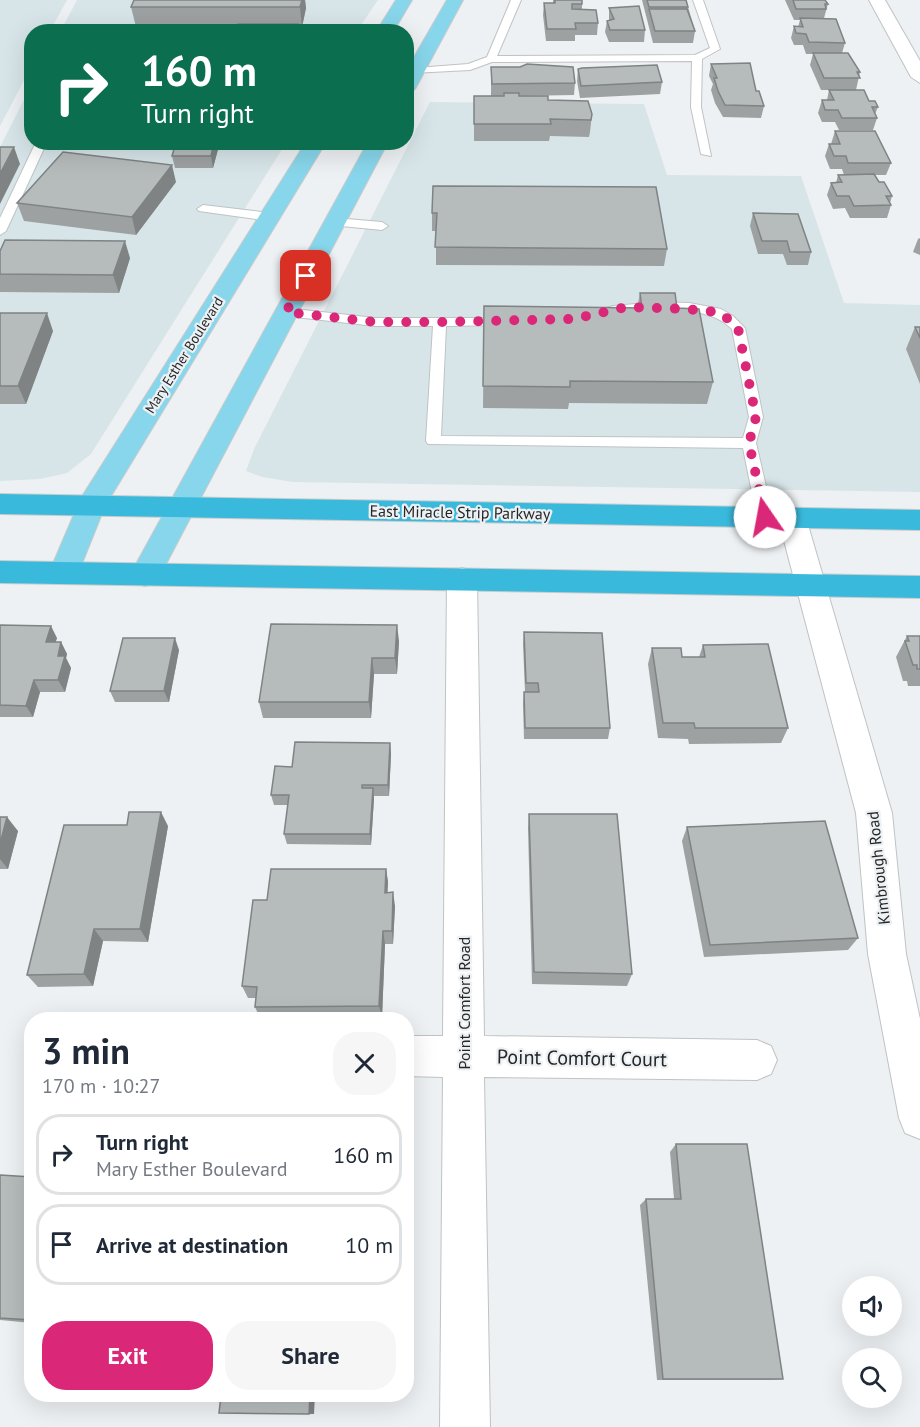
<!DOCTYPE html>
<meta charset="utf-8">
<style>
:root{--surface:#fff;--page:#f6f6f7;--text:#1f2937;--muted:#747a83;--line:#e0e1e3;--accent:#db2777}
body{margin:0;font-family:"PT Sans",sans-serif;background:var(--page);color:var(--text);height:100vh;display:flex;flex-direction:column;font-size:22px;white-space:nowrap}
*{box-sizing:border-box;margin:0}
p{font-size:20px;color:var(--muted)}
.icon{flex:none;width:33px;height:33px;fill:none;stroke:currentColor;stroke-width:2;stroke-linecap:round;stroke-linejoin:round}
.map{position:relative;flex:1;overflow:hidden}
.details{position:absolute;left:24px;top:1012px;width:390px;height:390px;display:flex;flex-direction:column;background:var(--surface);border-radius:24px;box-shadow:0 6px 24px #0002}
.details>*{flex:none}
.top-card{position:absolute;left:24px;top:24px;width:390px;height:126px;border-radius:24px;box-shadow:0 6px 24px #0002;background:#0b6e4f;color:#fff;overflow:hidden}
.controls{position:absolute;left:842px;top:1276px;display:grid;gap:12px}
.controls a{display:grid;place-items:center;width:60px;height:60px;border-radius:50%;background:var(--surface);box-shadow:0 6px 24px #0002;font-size:30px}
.pin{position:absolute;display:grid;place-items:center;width:51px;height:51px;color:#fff;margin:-26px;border-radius:12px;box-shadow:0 3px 9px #0006}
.me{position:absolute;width:66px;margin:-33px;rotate:348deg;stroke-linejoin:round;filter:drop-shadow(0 0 4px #0008)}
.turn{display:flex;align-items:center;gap:21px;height:126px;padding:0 18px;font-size:27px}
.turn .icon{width:78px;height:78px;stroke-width:2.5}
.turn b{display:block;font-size:42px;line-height:51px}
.round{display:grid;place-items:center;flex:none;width:63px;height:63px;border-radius:24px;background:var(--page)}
.summary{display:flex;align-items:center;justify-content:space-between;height:102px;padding:0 18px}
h1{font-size:36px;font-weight:700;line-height:45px}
.button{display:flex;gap:12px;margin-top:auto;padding:12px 18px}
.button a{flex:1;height:69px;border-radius:24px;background:var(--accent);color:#fff;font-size:24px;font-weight:700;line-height:69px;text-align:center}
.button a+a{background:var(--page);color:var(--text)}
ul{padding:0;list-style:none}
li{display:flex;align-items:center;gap:18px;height:81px;margin:0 12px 9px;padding:0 6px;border:3px solid var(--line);border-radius:24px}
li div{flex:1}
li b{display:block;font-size:22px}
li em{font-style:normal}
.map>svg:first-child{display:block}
.built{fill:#d7e5e9}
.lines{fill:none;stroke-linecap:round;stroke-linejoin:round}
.lane-casing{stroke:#bec3c4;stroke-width:2}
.street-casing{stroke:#bec3c4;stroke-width:2}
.primary-casing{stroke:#cbcbcb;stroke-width:2}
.highway-casing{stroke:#cbcbcb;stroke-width:2}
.lane{fill:#fff;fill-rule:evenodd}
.street{fill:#fff;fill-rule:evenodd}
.primary{fill:#88d6eb;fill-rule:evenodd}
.highway{fill:#39badd;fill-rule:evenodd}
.wall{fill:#9da1a2}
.shaded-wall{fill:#7f8384}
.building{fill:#b6bbbc;stroke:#7f8384;stroke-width:1.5}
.route{stroke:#db2777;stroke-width:10;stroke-dasharray:0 18}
.labels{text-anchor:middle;stroke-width:4.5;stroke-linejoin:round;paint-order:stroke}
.far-street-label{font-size:14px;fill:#252627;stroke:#edf1f3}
.street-label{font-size:16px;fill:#252627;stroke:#edf1f3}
.near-street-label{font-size:20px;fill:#252627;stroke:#edf1f3}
</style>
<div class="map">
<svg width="920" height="1427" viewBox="0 0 920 1427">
<rect width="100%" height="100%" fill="#edf1f3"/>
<g class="built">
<path d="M0,0H67L50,31L32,32L31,67L0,126Z"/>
<path d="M77,0H378L357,31L60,32Z"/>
<path d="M31,86L32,142L286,143L91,454L67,473L40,479L0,481V147Z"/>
<path d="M430,102L644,104L667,175L801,176L844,303L920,305V492L293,482L262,477L246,471L254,449Z"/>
</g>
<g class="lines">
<g class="lane-casing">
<g id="lane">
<path d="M511,0H521L497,56L695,55L710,48L693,0H703L720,49L702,59L701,107L711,156L701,154L691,107L692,61L492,62L470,70L412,73V69L416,68L468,64L487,57Z"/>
<path d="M36,142H47L6,231L0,235V218Z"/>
<path d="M203,205L270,213L276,217L270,221L199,211L197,209Z"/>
<path d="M335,218L382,222L388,226L382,230L331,225V219Z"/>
<path d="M658,302L689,303L721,309L733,316L745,328L763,417L756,443L773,517L771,521H759L757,517L743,448L428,444L426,441L433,326H375L286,316L279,312L286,308L375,318H512V324L507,325L446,326L441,436L743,438L749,417L732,329C696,292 605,323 593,312L613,306Z"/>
</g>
</g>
<g class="street-casing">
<g id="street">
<path d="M869,0H885L920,61V83L911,77Z"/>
<path d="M792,508L802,511L806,518L892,813L906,954L920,1019V1139L905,1133L899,1118L868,954L856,813L778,518L782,511Z"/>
<path d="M462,568L473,571L477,579L484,1036L757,1040L771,1046L777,1060L771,1074L757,1080L484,1077L490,1427H440L443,1077L406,1076V1036H443L447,579L451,571Z"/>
</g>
</g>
<g class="primary-casing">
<g id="primary">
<path d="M396,0H412L393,32H376Z"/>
<path d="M447,0H463L415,89L406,95V71Z"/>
<path d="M306,142H326L105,506L75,581L64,584L53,581L49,573L81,498Z"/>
<path d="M368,142H388L156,583L145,586L134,583L130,575Z"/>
</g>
</g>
<g class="highway-casing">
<g id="highway">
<path d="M0,494L920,510V530L0,514Z"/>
<path d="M0,561L920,576V598L0,583Z"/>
</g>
</g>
<use href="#lane" class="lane"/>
<use href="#street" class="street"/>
<use href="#primary" class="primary"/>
<use href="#highway" class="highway"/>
</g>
<g class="wall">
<path d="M134,0H305L306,8L302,27H299V32L237,27H136L131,7Z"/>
<path d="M553,0H582V9L598,23L597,35H575V41H546L543,15L544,3H553Z"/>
<path d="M642,0H686L695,31L693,43H653Z"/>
<path d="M785,0H825L828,4L824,18L845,43L842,53L860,72L856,90H821L810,65L813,54H806L803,45H794L791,38L794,26L798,27L800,20H794Z"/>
<path d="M609,8L645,30L644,42H609L605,32L607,21L609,20Z"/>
<path d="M711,64L756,91L764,106L761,118L723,117L715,103L711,90L713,84L709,76Z"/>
<path d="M491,67L575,83L574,95L519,96L548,100L592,114L590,132L589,137L550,136L549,141H474V96H504H491Z"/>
<path d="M578,69L662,82L660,94L580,98L577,81Z"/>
<path d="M829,90L869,101L878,107L875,114L877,118L873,130H839L835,122H822L818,113L822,100H827Z"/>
<path d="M835,131L891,163L886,175H875L879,182L892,196L890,203L891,205L887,218H850L845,208L833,209L827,195L831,183H836L838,175H844L842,169H830L825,156L829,144H831Z"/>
<path d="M176,142H220L213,168H175L172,156Z"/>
<path d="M176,182L136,235L24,221L17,203Z"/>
<path d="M433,186L667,249L664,266L436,265V231H432V213Z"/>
<path d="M753,213L811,252L808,265H787L783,254H758L750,226Z"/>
<path d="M920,238V255L913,252L918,239Z"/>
<path d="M0,251L130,258L119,293L0,292Z"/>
<path d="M640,293L677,308L713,382L707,404L569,403L568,409L483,408L484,306L637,308Z"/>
<path d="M0,313L53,331L26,404H0Z"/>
<path d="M915,327H920V384L906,349Z"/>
<path d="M0,625L57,638L55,642H61L67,654L66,658L71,668L65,692H40L33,717H0Z"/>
<path d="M524,632L610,728L608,739H524L523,703L524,692H525L523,644Z"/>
<path d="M907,636H920V686H908L907,681H903L896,657Z"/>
<path d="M399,641L397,674H374L371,718H263L259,702Z"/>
<path d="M703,645L788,728L781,743L689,744L688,739L658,738L648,664L652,648L682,657H699Z"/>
<path d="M179,650L169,702H115L110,691Z"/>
<path d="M390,743L391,754L389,796H374L371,845L287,844L284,834L288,805H274L271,795L292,767Z"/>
<path d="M529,814L632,974L627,986L532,984L528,828Z"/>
<path d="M0,817L18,831L8,869H0Z"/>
<path d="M168,826L148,942L103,941L93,986L38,987L27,975Z"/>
<path d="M687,827L858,938L848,950L704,957L682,841Z"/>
<path d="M386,869L388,882L387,893L395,906L393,944H385L382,1017L260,1018L255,1007L256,998H248L242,986L267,900Z"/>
<path d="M676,1144L783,1379L772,1380H657L640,1205L646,1199H674L670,1152Z"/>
<path d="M0,1175L32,1177V1323L0,1320Z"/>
</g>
<g class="shaded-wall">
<path d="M302,0H305L306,8L302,27L300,7Z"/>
<path d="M214,142H220L213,168L211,156Z"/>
<path d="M14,147L20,164L0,204V174Z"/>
<path d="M172,165L176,182L136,235L132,217Z"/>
<path d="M125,241L130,258L119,293L113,275Z"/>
<path d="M47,313L53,331L26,404L18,386Z"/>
<path d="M397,625L399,641L397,674L395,658Z"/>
<path d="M51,626L57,638L52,654L46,642Z"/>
<path d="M175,638L179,650L169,702L164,691Z"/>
<path d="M61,642L67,654L66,658L71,668L65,692L58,680V656Z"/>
<path d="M372,658L374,674L371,718L369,702Z"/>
<path d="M34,680L40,692L33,717L26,706Z"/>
<path d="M390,743L391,754L389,796L388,785Z"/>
<path d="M373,788L374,799L371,845L370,834Z"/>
<path d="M161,812L168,826L148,942L140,929Z"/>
<path d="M7,817L18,831L8,869L0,859V844Z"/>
<path d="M386,869L388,882L387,906L385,893Z"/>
<path d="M393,892L395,906L393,944L392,931Z"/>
<path d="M94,929L103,941L93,986L84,974Z"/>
<path d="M383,931L385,944L382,1017L379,1006Z"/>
<path d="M310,1395H315L314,1414H309Z"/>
</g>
<g class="building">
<path d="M134,0H302L300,7H131Z"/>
<path d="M555,0H582V4H572V9L596,10L598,23H575L576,29H547L544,3H555Z"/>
<path d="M647,0H686L688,7H649Z"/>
<path d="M793,0H825L828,4H825L826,9H796Z"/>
<path d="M639,6L645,30H610L607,21L614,19L609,8Z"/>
<path d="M649,9H687L695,31H655Z"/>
<path d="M800,18L836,19L845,43L809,42L806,34L796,33L794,26L803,27Z"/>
<path d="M238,24H298L297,32H236Z"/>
<path d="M813,53H848L860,72H857L860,78H824Z"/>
<path d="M750,63L756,91H759L764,106L725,105L718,91L714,78H717L711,64Z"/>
<path d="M527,64L573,67L575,83L492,84L491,67H520Z"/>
<path d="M657,65L662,82L581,86L578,69L582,68Z"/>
<path d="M829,90H864L869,101H875L878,107H872L877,118H842L838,110H825L822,100H834Z"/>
<path d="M504,93H519V96H548V100L588,101L592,114L591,120L550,119L551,124H474V96H504Z"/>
<path d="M835,131H875L891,163H848L846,156H834L829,144H840Z"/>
<path d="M176,142H214L211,156H172Z"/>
<path d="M0,147H14L0,174Z"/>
<path d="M63,152L172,165L132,217L17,203Z"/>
<path d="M874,174L879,182H884L892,196H886L891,205L854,206L849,196H837L831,183L842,182L838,175Z"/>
<path d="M433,186L656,187L667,249L435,247L437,213H432Z"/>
<path d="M753,213L798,214L811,252H790L787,241H762Z"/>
<path d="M5,240L125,241L113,275L0,274V251Z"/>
<path d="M640,293H675L677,308L699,309L713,382L570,381V387L483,386L484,306L642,308Z"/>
<path d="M0,313H47L18,386H0Z"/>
<path d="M915,327H920V338Z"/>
<path d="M271,624L397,625L395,658H372L369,702H259Z"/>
<path d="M0,625L51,626L46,642H61L58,656H65L58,680H34L26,706L0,705Z"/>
<path d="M524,632L602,633L610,728H525L524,692H539L538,683H526Z"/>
<path d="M907,636H920V669H917V665H913L905,641H909Z"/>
<path d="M123,638H175L164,691H110Z"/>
<path d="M768,644L788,728H695L694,723H663L652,648H681L682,657H705L703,645Z"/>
<path d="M295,742L390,743L388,785H362V788H373L370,834H284L289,795H271L275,766L292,767Z"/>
<path d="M129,812H161L140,929H94L84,974L27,975L64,825H127Z"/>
<path d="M529,814H617L632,974L534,972Z"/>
<path d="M0,817H7L0,844Z"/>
<path d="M825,821L858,938L710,945L687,827Z"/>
<path d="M271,869H386L385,893L393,892L392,931H383L379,1006L255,1007L257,987L242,986L253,900H267Z"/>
<path d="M676,1144H747L783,1379H663L646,1199H681Z"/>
<path d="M0,1175L32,1177V1320L0,1318Z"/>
<path d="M221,1395H310L309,1414L219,1413Z"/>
</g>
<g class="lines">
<path class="route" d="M306,276L286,312L375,322H440L573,319L627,307L686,309L717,312L730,320L738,328L756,417L749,443L765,517"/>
</g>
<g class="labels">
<g class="far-street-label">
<text transform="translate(184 355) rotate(-58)" y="5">Mary Esther Boulevard</text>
</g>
<g class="street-label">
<text transform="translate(460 512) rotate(1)" y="6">East Miracle Strip Parkway</text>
<text transform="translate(878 868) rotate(-96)" y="6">Kimbrough Road</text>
<text transform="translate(464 1003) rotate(-90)" y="6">Point Comfort Road</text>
</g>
<g class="near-street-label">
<text transform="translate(582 1058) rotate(1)" y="7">Point Comfort Court</text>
</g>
</g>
</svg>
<div class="controls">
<a><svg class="icon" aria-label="sound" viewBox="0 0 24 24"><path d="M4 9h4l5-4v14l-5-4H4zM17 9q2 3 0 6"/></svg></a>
<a><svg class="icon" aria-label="search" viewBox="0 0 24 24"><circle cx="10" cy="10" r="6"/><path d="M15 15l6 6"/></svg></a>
</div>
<div class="pin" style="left:306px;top:276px;background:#d93025"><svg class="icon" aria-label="arrive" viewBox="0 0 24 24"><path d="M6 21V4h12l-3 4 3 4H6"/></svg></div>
<svg class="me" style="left:765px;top:517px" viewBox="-20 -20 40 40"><circle r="19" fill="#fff"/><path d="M0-13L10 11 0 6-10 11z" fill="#db2777"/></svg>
<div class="top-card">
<div class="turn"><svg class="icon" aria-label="right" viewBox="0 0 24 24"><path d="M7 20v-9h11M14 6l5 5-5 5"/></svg><div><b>160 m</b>Turn right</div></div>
</div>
<section class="details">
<div class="summary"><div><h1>3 min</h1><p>170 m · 10:27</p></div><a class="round"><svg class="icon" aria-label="close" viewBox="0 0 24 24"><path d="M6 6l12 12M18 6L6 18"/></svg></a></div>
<ul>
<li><svg class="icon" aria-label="right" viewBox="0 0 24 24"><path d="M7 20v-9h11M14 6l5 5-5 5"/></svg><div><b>Turn right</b><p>Mary Esther Boulevard</p></div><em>160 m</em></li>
<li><svg class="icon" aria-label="arrive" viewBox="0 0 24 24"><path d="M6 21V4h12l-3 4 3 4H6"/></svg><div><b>Arrive at destination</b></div><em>10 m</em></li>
</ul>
<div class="button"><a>Exit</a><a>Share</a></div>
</section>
</div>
